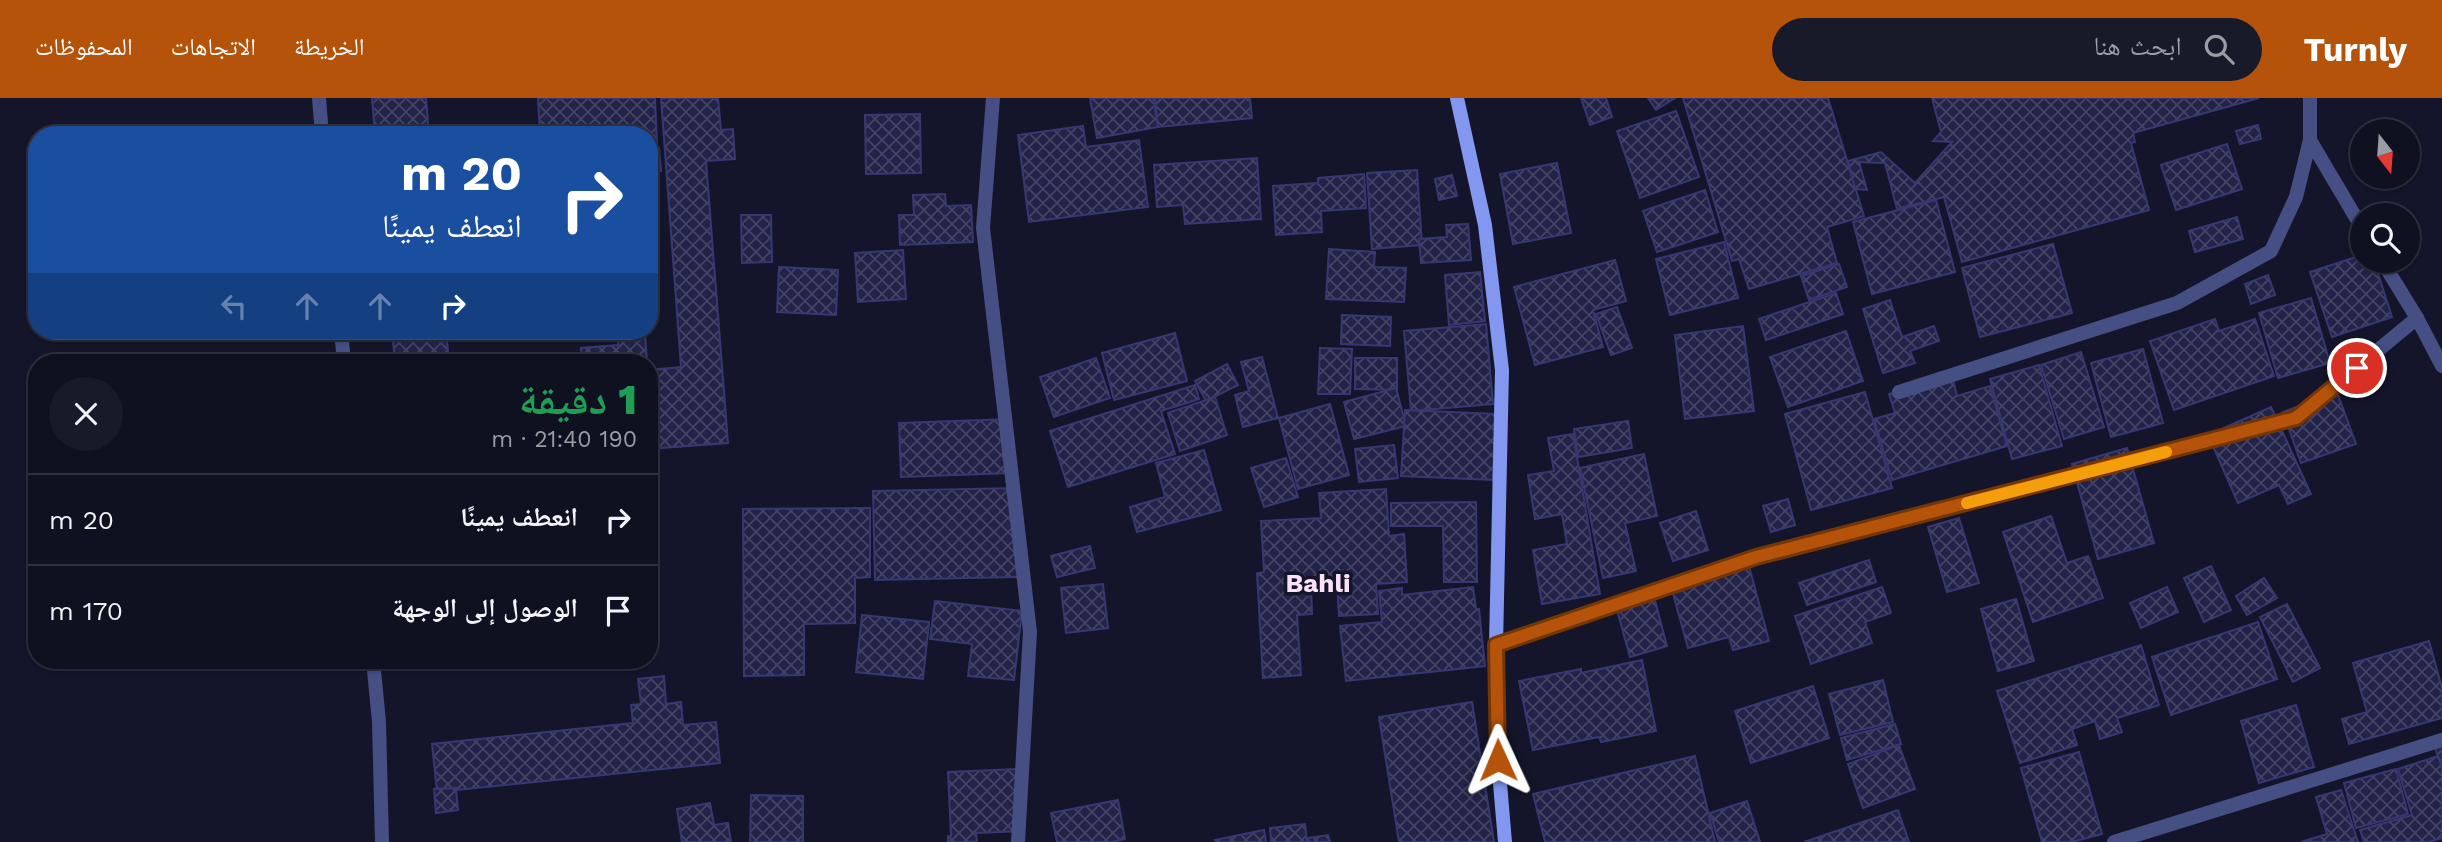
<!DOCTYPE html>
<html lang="ar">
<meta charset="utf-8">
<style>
:root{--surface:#0f1020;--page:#181929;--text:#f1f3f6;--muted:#9b9da5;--line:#2f303e;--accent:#b45309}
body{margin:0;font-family:"Work Sans","Noto Naskh Arabic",sans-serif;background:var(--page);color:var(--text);direction:rtl;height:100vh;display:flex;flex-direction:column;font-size:26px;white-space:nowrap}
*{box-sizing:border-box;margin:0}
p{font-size:23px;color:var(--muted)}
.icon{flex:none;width:38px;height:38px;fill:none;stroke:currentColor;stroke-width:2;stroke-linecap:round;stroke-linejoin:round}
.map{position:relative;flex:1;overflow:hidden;direction:ltr}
.details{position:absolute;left:28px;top:256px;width:630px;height:315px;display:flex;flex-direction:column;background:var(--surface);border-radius:28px;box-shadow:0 2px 5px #0004,0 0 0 2px var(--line);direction:rtl}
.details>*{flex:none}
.top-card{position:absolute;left:28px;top:28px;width:630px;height:214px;border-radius:28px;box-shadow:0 2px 5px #0004,0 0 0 2px var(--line);direction:rtl;background:#1a4fa0;color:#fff;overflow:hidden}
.needle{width:46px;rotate:163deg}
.buttons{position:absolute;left:2350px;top:21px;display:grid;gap:14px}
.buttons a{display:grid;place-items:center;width:70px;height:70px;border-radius:50%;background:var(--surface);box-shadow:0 2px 5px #0004,0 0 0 2px var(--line);font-size:35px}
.pin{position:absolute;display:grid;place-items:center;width:60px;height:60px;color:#fff;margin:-30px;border:4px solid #fff;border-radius:50%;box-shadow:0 2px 7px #0007}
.me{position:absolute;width:77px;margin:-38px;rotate:359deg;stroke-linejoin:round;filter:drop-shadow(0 0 5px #0008)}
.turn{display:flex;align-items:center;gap:24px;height:147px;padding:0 21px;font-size:32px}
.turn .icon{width:91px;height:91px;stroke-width:2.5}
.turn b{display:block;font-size:49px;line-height:60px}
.lanes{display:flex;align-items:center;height:66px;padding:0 21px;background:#0003;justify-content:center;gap:35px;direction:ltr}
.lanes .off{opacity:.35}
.round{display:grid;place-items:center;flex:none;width:74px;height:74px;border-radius:37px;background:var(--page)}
.head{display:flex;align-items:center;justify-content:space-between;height:119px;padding:0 21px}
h1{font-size:42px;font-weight:800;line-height:52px;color:#1e9e55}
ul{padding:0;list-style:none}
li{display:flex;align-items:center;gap:21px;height:91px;padding:0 21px;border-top:2px solid var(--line)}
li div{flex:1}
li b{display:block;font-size:26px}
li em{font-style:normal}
header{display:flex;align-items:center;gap:42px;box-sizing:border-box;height:98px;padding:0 35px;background:var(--accent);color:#fff}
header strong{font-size:33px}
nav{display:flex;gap:38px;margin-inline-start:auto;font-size:24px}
.search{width:490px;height:63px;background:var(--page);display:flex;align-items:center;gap:18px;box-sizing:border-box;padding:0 24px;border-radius:38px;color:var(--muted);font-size:26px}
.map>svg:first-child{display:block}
.building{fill:url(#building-cross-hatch);stroke:#373872;stroke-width:2}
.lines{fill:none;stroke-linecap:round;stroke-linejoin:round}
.street{stroke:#454f83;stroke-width:14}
.secondary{stroke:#8397f0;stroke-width:14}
.route-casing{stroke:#753606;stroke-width:18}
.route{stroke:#b45309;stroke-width:12}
.slow{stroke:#f59e0b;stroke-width:12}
.labels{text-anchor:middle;stroke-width:7;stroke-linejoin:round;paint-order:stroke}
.quarter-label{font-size:26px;font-weight:bold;fill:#fce2f8;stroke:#14152a}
</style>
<header>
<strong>Turnly</strong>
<div class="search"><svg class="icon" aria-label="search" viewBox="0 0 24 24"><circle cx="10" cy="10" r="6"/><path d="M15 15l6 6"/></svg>ابحث هنا</div>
<nav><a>الخريطة</a><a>الاتجاهات</a><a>المحفوظات</a></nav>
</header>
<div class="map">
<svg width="2442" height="744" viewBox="0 0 2442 744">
<defs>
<pattern id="building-cross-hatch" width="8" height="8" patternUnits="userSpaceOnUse" patternTransform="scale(1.75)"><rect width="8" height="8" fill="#232349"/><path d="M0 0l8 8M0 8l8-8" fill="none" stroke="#434364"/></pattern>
</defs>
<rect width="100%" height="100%" fill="#14152a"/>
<g class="building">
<path d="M372,0H426L429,37H375Z"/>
<path d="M538,0H655L657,48H649V37H540Z"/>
<path d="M661,0H718L721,32L733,31L735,61L706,63L728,345L649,351V272L681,269Z"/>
<path d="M1090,0H1153L1158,29L1097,40Z"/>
<path d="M1155,0H1250L1252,20L1158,29Z"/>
<path d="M1581,0H1606L1612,19L1590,27Z"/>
<path d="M1648,0H1675L1656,12Z"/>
<path d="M1683,0H1828L1864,118L1827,129L1837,165L1749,191L1739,161L1732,163Z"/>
<path d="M1932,0H2259L2133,35L2135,44L2131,45L2149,112L1962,164L1944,99L1897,111L1885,65L1859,64L1867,92L1855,91L1848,63L1881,54L1915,85L1952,44L1933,43L1941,34Z"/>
<path d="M1676,13L1699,79L1640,100L1617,33Z"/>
<path d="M920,16L921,75L866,76L865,17Z"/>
<path d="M2258,27L2261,41L2240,46L2236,33Z"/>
<path d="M1083,28L1086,49L1139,42L1148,109L1029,124L1018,37Z"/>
<path d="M2227,46L2242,91L2176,112L2161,67Z"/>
<path d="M659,50L661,73L649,74V51Z"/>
<path d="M1257,60L1261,121L1185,126L1183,107L1157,109L1154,67Z"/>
<path d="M1557,65L1571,135L1513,146L1500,76Z"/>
<path d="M1417,72L1422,147L1372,151L1367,75Z"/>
<path d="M1364,76L1366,110L1321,113L1322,134L1276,137L1273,88L1318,85V80Z"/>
<path d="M1452,77L1457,98L1439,102L1435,81Z"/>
<path d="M1705,92L1718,134L1657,154L1643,113Z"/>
<path d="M945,96L946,108L971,107L973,144L900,147L899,117H914L913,97Z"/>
<path d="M1936,102L1955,174L1872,196L1853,124Z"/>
<path d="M741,117H771L772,164L742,165Z"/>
<path d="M2237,119L2243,141L2195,154L2189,133Z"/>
<path d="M1468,126L1471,162L1421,165L1419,141L1447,139L1446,127Z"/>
<path d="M1724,144L1738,200L1670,217L1656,161Z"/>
<path d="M2053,146L2072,215L1980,239L1962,170Z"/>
<path d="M1329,151L1375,154L1374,169L1406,170L1404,204L1326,201Z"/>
<path d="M903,152L906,201L858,204L855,155Z"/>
<path d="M2362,157V163H2374L2392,219L2332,239L2310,174Z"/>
<path d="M1615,162L1626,203L1593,212L1603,249L1535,267L1514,189Z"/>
<path d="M1839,166L1847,189L1809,202L1801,178Z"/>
<path d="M779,169L838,172L836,217L777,214Z"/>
<path d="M1480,174L1485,223L1449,227L1445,177Z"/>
<path d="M2268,177L2275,197L2251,206L2245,186Z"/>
<path d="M1836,195L1843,216L1766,242L1759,221Z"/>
<path d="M2311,200L2330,265L2278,280L2259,215Z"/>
<path d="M1890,202L1902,239L1934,228L1939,243L1910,253L1915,265L1883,275L1863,211Z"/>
<path d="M1617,209L1632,250L1611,257L1596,216Z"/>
<path d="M1342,217L1391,219L1390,248L1341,246Z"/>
<path d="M2215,221L2219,233L2255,221L2274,278L2174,312L2150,243Z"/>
<path d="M1486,226L1493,306L1411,313L1404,233Z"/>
<path d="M1743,228L1754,313L1685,321L1675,237Z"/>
<path d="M392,233H446L449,264H395Z"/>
<path d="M1846,233L1863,283L1788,309L1770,259Z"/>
<path d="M645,235L647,264H582L581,250L618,247V237Z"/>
<path d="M1175,235L1187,283L1114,302L1102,255Z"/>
<path d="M1320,250L1352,251L1350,296H1318Z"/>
<path d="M2143,251L2163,325L2111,339L2091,265Z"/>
<path d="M2081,254L2104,329L2064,341L2041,267Z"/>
<path d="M1262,259L1278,320L1243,329L1235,297L1249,293L1241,264Z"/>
<path d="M1096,260L1110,300L1054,319L1040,279Z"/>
<path d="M1355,260H1397V292L1355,291Z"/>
<path d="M1227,266L1238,287L1206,303L1195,283Z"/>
<path d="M2039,267L2062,348L2012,361L1990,281Z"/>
<path d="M1952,278L1957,298L1990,288L2007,348L1892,382L1874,321L1895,315L1889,296Z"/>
<path d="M1195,287L1199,301L1161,313L1175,356L1068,389L1050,333Z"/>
<path d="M1396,290L1406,328L1354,341L1344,304Z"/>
<path d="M1865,294L1892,390L1811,412L1785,316Z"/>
<path d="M2337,294L2356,346L2301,365L2283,314Z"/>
<path d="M1215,299L1227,337L1180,353L1168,315Z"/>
<path d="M1330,306L1349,377L1298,391L1279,320Z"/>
<path d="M2271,309L2311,396L2288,406L2279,387L2238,405L2208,337Z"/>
<path d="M1405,312L1496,316L1493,382L1401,378Z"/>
<path d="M1011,321L1012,375L901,379L899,325Z"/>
<path d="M1628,323L1632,350L1578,359L1574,331Z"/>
<path d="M1573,336L1600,496L1542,506L1533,452L1567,446L1562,416L1535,421L1528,377L1554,373L1548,340Z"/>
<path d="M1394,347L1398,380L1359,384L1355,351Z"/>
<path d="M2127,350L2154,445L2098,461L2072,366Z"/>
<path d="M1204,352L1221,412L1137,434L1130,409L1165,399L1156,365Z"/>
<path d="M1644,356L1657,418L1625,425L1636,473L1603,480L1580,370Z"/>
<path d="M1286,360L1298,399L1264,409L1251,370Z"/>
<path d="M1019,390L1020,479L875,482L873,393Z"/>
<path d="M1386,391L1389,438L1404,436L1407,484L1376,486L1378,516L1339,518L1337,486L1311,488L1312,516L1297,517L1301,577L1263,580L1257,475L1264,474L1261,423L1321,420L1319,395Z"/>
<path d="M1788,401L1795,427L1771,434L1763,408Z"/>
<path d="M1476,404L1477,484H1444L1443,428H1391V405Z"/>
<path d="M870,410V479L855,480V525L804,526V577L744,578L743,411Z"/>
<path d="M1696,413L1708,452L1673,463L1660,425Z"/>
<path d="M2051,418L2067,465L2088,458L2103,500L2033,524L2003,434Z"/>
<path d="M1959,420L1979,485L1947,494L1928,429Z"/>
<path d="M1090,448L1095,470L1057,479L1051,458Z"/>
<path d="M1869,462L1876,484L1807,507L1799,485Z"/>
<path d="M1748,464L1769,543L1733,552L1729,539L1688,550L1670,485Z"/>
<path d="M2211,468L2231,512L2204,524L2184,480Z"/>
<path d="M2264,480L2277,500L2247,517L2236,498Z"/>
<path d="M1103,486L1108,530L1066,535L1061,490Z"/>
<path d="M1473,489L1476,511H1479L1485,568L1346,583L1340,528L1382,524L1379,493L1402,490V497Z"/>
<path d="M1882,489L1891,515L1865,524L1872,545L1811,566L1795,518Z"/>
<path d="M2167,489L2178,514L2141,530L2130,505Z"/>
<path d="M1653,495L1667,548L1630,559L1615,505Z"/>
<path d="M2016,501L2034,563L1998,573L1981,511Z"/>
<path d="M935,503L1022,513L1014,582L968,578L972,546L930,541Z"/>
<path d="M2287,506L2320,570L2293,584L2260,519Z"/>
<path d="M862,517L929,524L923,581L856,574Z"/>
<path d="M2258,524L2277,581L2171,617L2152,559Z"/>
<path d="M2429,543L2442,590V620L2349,646L2342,621L2367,614L2353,565Z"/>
<path d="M2141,547L2159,607L2117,620L2122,634L2100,641L2095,623L2072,631L2077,647L2020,665L1997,593Z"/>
<path d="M1642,562L1656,633L1601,644L1599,639L1533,652L1519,583L1581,571V575Z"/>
<path d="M664,578L666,606L681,604L683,627L716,624L720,665L437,694L432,646L633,625L631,607L641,606L638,581Z"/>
<path d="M1883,582L1893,624L1840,637L1829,596Z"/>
<path d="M1813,588L1829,640L1751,665L1735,613Z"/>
<path d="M1472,604L1494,744H1399L1379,619Z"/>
<path d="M2296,607L2314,669L2259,685L2241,623Z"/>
<path d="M1895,626L1901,646L1847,662L1841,640Z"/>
<path d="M2442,638V670L2432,641Z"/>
<path d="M1899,647L1915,691L1863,710L1848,666Z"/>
<path d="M2079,654L2102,736L2072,744H2042L2021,670Z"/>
<path d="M1695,658L1715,744H1545L1533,696Z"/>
<path d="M2438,658L2442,670V740L2429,744H2364L2360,732L2412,717L2398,671Z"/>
<path d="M1020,671L1023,733L976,735L977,744H948V738H951L948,674Z"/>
<path d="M2396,671L2408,716L2356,730L2344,685Z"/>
<path d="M456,690L458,712L436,715L434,691Z"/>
<path d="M2341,692L2358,744H2301L2327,736L2316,699Z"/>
<path d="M751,697L803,698V744H750Z"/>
<path d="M1118,702L1125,741L1111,744H1057L1051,715Z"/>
<path d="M1747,703L1760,744H1719L1710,715Z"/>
<path d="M710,705L714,727L728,725L731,744H682L677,711Z"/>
<path d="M1898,712L1909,744H1804Z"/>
<path d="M1305,726L1307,744H1271L1270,730Z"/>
<path d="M1264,732L1266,744H1216L1215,742Z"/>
<path d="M1328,737L1330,744H1309L1308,740Z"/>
</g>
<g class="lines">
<g class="street">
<path d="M319,0L322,37"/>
<path d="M993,0L983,130L1030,534L1018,744"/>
<path d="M2310,42L2362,130"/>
<path d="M2382,163L2417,220L2442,268"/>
<path d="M341,233L344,264"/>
<path d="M1899,294L2177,205L2271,153L2296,99L2310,42V0"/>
<path d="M1496,547L1756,459L2296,320L2417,220"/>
<path d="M373,562L379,624L382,744"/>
<path d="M2114,744L2442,642"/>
</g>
<path class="secondary" d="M1457,0L1485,127L1502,272L1496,547L1498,662L1505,744"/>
</g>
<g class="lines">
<g class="route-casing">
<path id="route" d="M1498,662L1496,547L1756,459L2296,320L2357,270"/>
</g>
<use href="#route" class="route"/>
<path class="slow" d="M1967,405L2166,354"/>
</g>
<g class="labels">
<g class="quarter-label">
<text x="1318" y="494">Bahli</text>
</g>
</g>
</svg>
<div class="buttons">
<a><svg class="needle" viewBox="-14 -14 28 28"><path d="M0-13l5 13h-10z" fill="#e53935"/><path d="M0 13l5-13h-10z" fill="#9b9da5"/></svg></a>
<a><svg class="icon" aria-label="search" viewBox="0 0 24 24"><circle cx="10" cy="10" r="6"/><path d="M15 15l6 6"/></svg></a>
</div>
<div class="pin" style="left:2357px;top:270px;background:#d93025"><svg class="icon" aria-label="arrive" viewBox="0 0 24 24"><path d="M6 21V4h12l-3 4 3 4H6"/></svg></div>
<svg class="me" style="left:1498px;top:662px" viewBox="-20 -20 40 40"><path d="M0-17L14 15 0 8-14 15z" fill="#b45309" stroke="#fff" stroke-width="4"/></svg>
<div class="top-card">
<div class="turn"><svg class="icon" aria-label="right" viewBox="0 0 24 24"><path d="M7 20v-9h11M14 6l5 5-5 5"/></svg><div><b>20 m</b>انعطف يمينًا</div></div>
<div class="lanes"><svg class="icon off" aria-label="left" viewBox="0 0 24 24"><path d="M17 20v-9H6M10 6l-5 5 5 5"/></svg><svg class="icon off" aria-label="ahead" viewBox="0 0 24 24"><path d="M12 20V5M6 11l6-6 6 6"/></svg><svg class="icon off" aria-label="ahead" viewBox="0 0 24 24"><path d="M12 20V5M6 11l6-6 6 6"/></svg><svg class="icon" aria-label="right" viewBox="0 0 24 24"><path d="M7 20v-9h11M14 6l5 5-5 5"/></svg></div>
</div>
<section class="details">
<div class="head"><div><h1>1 دقيقة</h1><p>190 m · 21:40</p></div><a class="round"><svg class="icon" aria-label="close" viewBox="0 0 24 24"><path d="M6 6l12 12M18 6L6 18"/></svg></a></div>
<ul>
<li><svg class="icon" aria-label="right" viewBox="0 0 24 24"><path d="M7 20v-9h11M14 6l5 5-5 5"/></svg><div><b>انعطف يمينًا</b></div><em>20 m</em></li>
<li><svg class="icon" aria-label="arrive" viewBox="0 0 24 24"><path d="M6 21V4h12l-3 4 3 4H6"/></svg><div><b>الوصول إلى الوجهة</b></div><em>170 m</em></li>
</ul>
</section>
</div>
